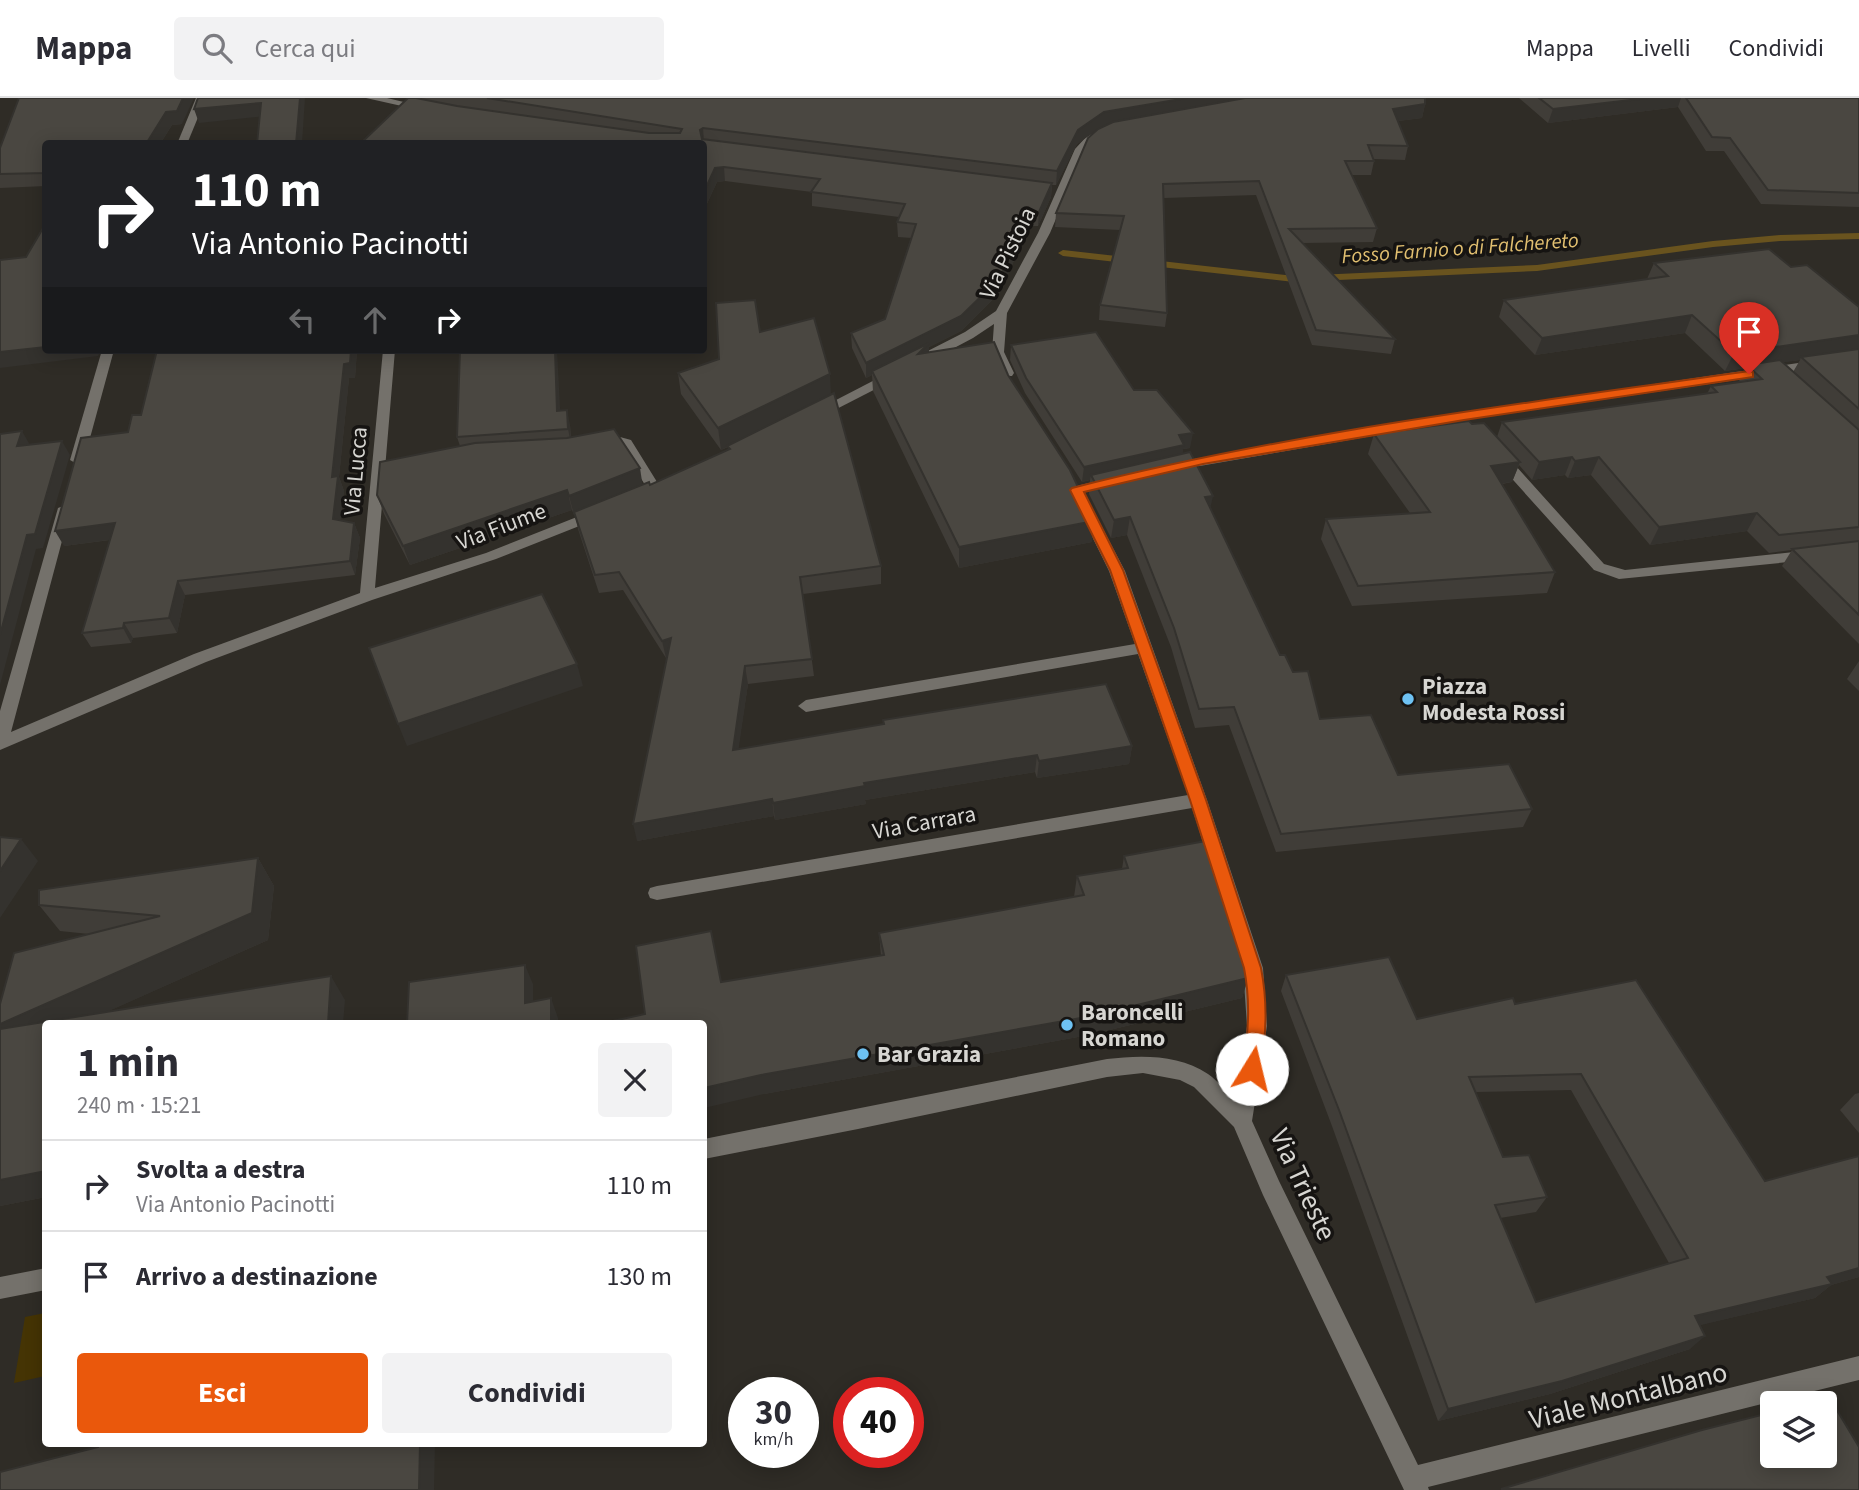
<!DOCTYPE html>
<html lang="it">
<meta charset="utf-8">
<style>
:root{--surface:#fff;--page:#f2f2f3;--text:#2b2b33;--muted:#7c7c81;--line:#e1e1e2;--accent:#ea580c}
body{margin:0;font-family:"Source Sans 3",sans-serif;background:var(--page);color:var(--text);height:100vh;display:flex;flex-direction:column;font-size:26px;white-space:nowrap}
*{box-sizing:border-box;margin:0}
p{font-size:23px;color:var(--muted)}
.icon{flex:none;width:38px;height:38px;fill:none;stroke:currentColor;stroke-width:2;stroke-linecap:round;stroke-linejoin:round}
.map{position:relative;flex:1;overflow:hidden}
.drawer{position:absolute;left:42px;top:922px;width:665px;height:427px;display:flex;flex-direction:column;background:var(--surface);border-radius:7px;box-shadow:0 4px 18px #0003}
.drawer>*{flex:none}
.top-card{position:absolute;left:42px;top:42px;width:665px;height:214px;border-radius:7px;box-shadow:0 4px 18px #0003;background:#202124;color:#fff;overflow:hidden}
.tools{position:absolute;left:1760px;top:1293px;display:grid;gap:14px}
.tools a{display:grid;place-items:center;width:77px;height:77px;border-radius:7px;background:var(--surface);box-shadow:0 4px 18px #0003;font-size:35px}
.speed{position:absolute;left:728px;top:1279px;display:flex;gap:14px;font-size:35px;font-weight:700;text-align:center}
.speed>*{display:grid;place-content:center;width:91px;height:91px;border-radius:50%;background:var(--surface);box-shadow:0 4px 18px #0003;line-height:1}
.speed small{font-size:18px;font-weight:400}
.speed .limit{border:10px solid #d22;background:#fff;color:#111}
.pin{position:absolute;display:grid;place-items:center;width:60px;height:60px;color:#fff;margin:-72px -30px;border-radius:50% 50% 50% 0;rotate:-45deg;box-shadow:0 0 7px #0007}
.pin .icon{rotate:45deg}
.me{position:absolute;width:77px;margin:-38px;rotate:9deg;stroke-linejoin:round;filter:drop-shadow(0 0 5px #0008)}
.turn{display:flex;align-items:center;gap:24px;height:147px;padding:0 35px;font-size:32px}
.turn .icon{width:91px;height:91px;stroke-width:2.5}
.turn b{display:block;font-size:49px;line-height:60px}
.lanes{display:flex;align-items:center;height:66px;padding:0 35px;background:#0003;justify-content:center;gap:35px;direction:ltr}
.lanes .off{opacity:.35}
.round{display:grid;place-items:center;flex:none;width:74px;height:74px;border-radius:7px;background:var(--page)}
.summary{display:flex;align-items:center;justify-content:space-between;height:119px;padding:0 35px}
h1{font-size:42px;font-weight:700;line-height:52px}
.button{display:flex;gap:14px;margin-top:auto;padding:14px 35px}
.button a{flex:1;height:80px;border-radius:7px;background:var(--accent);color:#fff;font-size:28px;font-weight:700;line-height:80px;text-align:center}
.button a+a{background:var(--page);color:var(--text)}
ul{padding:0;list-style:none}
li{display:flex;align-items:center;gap:21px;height:91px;padding:0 35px;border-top:2px solid var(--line)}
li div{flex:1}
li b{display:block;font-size:26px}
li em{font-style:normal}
header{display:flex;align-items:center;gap:42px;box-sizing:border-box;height:98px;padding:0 35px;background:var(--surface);border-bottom:2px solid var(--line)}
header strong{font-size:33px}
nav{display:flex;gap:38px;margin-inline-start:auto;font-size:24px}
.search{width:490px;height:63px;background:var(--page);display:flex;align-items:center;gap:18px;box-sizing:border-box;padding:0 24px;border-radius:7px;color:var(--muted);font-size:26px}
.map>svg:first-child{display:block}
.green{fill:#453404}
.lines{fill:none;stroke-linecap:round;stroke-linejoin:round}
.stream{fill:#69531e;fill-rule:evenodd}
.minor{fill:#74716b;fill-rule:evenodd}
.wall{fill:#403d38;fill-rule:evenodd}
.shaded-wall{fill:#34322e}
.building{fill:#4a4741;stroke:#34322e;stroke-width:2;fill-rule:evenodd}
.route{fill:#ea580c;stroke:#983908;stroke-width:2}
.poi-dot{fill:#6ec2f3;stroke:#161412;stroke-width:2.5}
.labels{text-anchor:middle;stroke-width:7;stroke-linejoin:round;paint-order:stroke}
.far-water-label{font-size:21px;font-style:italic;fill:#e1bf70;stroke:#161412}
.street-label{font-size:23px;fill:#d7d6d2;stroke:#161412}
.poi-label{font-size:23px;font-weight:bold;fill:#d7d6d2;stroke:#161412;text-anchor:start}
.near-street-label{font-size:28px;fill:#d7d6d2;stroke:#161412}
</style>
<header>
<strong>Mappa</strong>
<div class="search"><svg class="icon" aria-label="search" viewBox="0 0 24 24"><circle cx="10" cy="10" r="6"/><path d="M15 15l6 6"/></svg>Cerca qui</div>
<nav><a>Mappa</a><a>Livelli</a><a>Condividi</a></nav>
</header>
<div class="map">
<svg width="1859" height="1392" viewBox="0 0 1859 1392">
<rect width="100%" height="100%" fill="#2f2c26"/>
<path class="green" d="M45,1215V1278L14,1285L25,1219Z"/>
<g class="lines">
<path class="stream" d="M1859,135V141L1780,143L1713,149L1537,173L1294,184L1063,158L1058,155L1063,152L1294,178L1537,167L1713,143L1780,137Z"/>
<g class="minor">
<path d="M196,0H206L187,46H177Z"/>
<path d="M366,0H387L429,10L424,13Z"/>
<path d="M1102,31L1111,33L1095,42L1085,52L1050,135L1007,215L1004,254L1014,275L1012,278H1002L992,254L994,226L973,240L924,266H914V260L965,234L996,213L1038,135L1075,51L1087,38Z"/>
<path d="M102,252H114L84,362L77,366L70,362Z"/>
<path d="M383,252H395L375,490L486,455L592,413H602L604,416L602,419L496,461L372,502L206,564L0,652V613L58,410L63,408L70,413L11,634L194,556L360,495Z"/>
<path d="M1859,256V264L1464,322L1171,373L1164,369L1171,365L1464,314Z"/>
<path d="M894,272L899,273V279L821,319L816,320L809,316Z"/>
<path d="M620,339L631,342L662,392L660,395H650L621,348L598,351L591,347L593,344Z"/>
<path d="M1501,356L1506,357L1604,466L1625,472L1859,447V457L1619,481L1594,472L1496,363L1494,360Z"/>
<path d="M1110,380L1115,381V387L1077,396L1070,392L1072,389Z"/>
<path d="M1084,404L1091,408L1125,473L1207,702L1263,870L1267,928L1252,1023L1279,1083L1418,1367L1859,1258V1282L1428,1389L1429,1392H1404L1263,1097L1234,1029L1194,989L1180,982L1143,975L1107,979L858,1031L704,1061V1041L1107,961C1140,957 1179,956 1208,976C1218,983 1227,994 1236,1003L1247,928L1243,870L1192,710L657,802L650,800L648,795L650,790L657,788L1188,697L1138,556L806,614L798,608L806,602L1135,546L1109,473L1077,408Z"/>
<path d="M46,1170V1192L0,1201V1179Z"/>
</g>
</g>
<g class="wall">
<path d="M19,0L182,26L172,27L160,46H46V88L0,90V50Z"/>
<path d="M422,0H1425V6L1422,20L1398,23L1408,48L1405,62L1374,61V63L1371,77H1351L1377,130L1373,144L1303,145L1395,241L1391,256L1312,247L1256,97L1164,100L1167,215L1165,229L1099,222L1100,207L1120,132L1055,129L1056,115L1095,33L1077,46L1056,87H1052L1051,99L1038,128H1024L1020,149L1000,194L961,233L929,249V254L1008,277L1092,444L959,470L873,293L872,277L866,280L852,250L851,235L885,221L912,140L898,139L897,124L899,119L812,108V94L725,83L717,84L704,112V46H360L422,1Z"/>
<path d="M1519,0H1859V109L1761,106L1724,53H1706L1678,9L1548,25Z"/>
<path d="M1654,165L1791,169L1859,209V546L1782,468L1792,452L1769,455L1747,433L1650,447L1591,377L1568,380L1565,377L1532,382L1519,367L1512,384L1502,386L1555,474L1547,495L1352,508L1321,441L1326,421L1410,415L1368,356L1374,336L1472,326L1497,339L1502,324L1707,296L1711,288L1738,285L1746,270L1725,273L1685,235L1535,257L1499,219L1504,202L1647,181ZM1800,262L1793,274L1782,264Z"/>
<path d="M760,234L831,297L881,468V486L803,496L814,578L748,586L738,651L883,626V622L1132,648L1129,666L1037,680L1035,674L865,702L866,706L775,722L774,718L637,743L667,560H666L623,492L599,495L578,431L575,417H574L572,412L410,467L384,416L377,397L460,348L457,339L560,313L570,327L571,340L643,387H650L728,352V349L721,352L681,296L678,275L719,261Z"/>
<path d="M1011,247L1134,292L1190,350L1183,351L1182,356L1210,411L1280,557L1293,574L1320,621L1398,677L1532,711L1523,729L1276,754L1229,627L1195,630L1171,549L1127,437L1111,440L1089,396L1090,382L1082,384L1025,295L1010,262Z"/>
<path d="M157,252H357L355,280H349L339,379L344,393L340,422L354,425L360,440L355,477L185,497L177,535L133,540L131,545L91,549L82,535L110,442L64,448L128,334L141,317Z"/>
<path d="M1859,563V593L1847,581Z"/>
<path d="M1124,758L1248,880L1242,900L1089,937L764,996L645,916L721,884L881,858L879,835L1074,799L1077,778L1122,771Z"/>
<path d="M258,760L274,788L268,842L106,914L345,902L46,926V1099L0,1108V906L89,836L60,833L39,807Z"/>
<path d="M1286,877L1417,921L1515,906L1765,1083L1859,1058V1179L1831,1187L1815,1200L1699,1227L1690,1251L1550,1296L1438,1323L1332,1028L1281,893ZM1571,992L1669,1165L1536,1204L1500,1120L1536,1114L1547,1099L1503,1059L1476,994Z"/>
<path d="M1859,995V1035L1840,1012L1855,996Z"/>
</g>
<g class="shaded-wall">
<path d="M183,0H194L182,26L172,27L160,46H146L166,14Z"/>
<path d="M300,0H305L302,46H296Z"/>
<path d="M1187,0H1263L1103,28L1077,46L1056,87L1057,73L1078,32L1104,14Z"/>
<path d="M1648,0H1681L1678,9L1548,25L1553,11Z"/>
<path d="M261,5L266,18L199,25L194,11Z"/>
<path d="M1425,6L1422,20L1390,24L1393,11Z"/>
<path d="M703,30L704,43L702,46L700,32Z"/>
<path d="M724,69L725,83L717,84L704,112V94L715,70Z"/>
<path d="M1052,85L1051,99L1038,128L1039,114Z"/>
<path d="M1025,114L1024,128L1020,149L1000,194L961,233L929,249V265L872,273V277L866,280V265Z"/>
<path d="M1692,217L1685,235L1535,257L1542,240Z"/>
<path d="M1859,237V253L1801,259L1800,262L1749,269L1747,267L1746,270L1725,273L1734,255Z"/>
<path d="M46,249V252H101L98,258L0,270V254Z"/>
<path d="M114,252H148L116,256Z"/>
<path d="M351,252H357L355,280H349L339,379L344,393L339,435L333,421L332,379L344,266Z"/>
<path d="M555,252H557L561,328L557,313Z"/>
<path d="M830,276L831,298L721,352L718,330Z"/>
<path d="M567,312L570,327L571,346L568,331Z"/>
<path d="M22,333L30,347L17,348Z"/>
<path d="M1193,335L1190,350L1183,351L1182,362L1091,377L1090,382L1082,384L1084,369L1179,337Z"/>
<path d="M62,343L70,357L43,450L36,451L0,587V537L27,437Z"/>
<path d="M1572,359L1565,377L1532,382L1539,364Z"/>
<path d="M1599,359L1591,377L1568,380L1575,363Z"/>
<path d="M1520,364L1512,384L1484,388L1491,368Z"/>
<path d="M640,370L643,390L574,417L569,398Z"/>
<path d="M567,392L572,412L410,467L403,448Z"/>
<path d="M1213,398L1209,416L1205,399Z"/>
<path d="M1757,415L1747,433L1650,447L1659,429Z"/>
<path d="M1130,419L1127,437L1111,440L1114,422Z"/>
<path d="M1094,423L1092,444L959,470V449Z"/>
<path d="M115,425L123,440L64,448L55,433Z"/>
<path d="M354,425L360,440L355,477L350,463Z"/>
<path d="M178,483L185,497L177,535L169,520Z"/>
<path d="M124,525L133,540L131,545L123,530Z"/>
<path d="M671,540L674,557L666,560L662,543Z"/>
<path d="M577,566L583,588L407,648L398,626Z"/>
<path d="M745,568L748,586L736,669L733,652Z"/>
<path d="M1132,648L1129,666L1037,680L1039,663Z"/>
<path d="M1037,657L1035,674L865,702L866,706L775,722L773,705L864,685Z"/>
<path d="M772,701L774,718L637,743L633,726Z"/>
<path d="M21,741L38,763L0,820V773Z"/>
<path d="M258,760L274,788L268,842L80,926L0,935V926Z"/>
<path d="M525,867L533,886V924L525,905Z"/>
<path d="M331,878L345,902L343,926H328Z"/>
<path d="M1248,880L1242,900L1089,937L764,996L704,1010V990L761,977Z"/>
<path d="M551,900L558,920V926H551Z"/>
<path d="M46,1073V1099L0,1108V1082Z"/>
<path d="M1859,1170V1179L1831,1187L1815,1200L1680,1232L1695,1218Z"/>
<path d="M1705,1238L1690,1251L1550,1296L1438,1323L1448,1311Z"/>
<path d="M420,1346H435L434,1392H419Z"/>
</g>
<g class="building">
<path d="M19,0H183L177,13L166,14L146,46H46V75L0,76V50Z"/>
<path d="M198,0H300L296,46H257L261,5L194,11Z"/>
<path d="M408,0H416L457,8L649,35H680L682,31L487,0H1187L1104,14L1078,32L1057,73L703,30L700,32L702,41L1052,85L1039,114H1025L1020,135L1000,180L961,218L866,265L851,235L885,221L916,126L897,124L905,106L811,94L820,81L724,69L715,70L704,94V46H360Z"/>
<path d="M1245,0H1425V6L1393,11L1408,48L1368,47L1374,63H1345L1377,130L1289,131L1395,241L1316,232L1259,83L1163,86L1167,215L1100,207L1124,118L1056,115L1088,40L1098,31L1113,24Z"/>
<path d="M1539,0H1648L1553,11Z"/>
<path d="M1686,0H1859V95L1768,92L1730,40L1712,39Z"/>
<path d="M46,125V249L0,254V162L26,159Z"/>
<path d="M1769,151L1791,169L1807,167L1859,209V237L1734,255L1692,217L1542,240L1504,202L1668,178L1654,165Z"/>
<path d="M755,202L760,234L814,220L830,276L718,330L678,275L719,261L716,205Z"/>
<path d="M1096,234L1134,292H1157L1193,335L1179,337L1184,347L1084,369L1026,280L1011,247Z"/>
<path d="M994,244L1008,277L1070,372L1094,423L959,449L872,273L929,245L918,256Z"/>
<path d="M1859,251V311L1801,259Z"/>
<path d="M157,252H351L350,265L344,266L332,379L338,378L333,421L354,425L350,463L178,483L169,520L124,525L123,530L82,535L115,425L55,433L81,340L128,334L132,317H141Z"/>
<path d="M460,252H555L557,313L567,312L568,331L457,339Z"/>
<path d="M1780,262L1859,332V429L1779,437L1757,415L1659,429L1599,359L1575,363L1572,359L1539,364L1502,324L1717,294L1711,288L1762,281L1747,267Z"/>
<path d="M834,295L881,468L800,479L812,561L745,568L733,652L884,626L883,622L1106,586L1132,648L1039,663L1037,657L864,685L865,688L773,705L772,701L633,726L671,540L662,543L619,474L595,477L574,414L649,384L650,387L730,351L727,348Z"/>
<path d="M1469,323L1472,326L1484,325L1520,364L1491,368L1555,474L1358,488L1326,421L1430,414L1374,336Z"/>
<path d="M614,331L640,370L569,398L567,392L403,448L377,397L380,364L475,345L567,340Z"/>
<path d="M22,333L17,348L62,343L35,436L27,437L0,537V336Z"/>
<path d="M1190,354L1213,398L1205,399L1280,557H1285L1293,574L1308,573L1320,621L1371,617L1398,677L1509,666L1532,711L1281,736L1234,609L1199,611L1174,530L1130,419L1114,422L1091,377Z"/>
<path d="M1859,443V517L1792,451Z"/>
<path d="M542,496L577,566L398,626L369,550Z"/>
<path d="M0,739L21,741L0,773Z"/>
<path d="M1211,742L1246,850L1248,880L1092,918L761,977L704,990V926H599L645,916L636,848L711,833L721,884L884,857L879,835L1084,797L1077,778L1128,770L1124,758Z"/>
<path d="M258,760L252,815L0,926V906L14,855L160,818L39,807V792Z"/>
<path d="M1389,859L1417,921L1513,900L1515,906L1636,882L1765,1083L1859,1058V1170L1827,1179L1832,1186L1695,1218L1705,1238L1562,1283L1448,1311L1339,1012L1286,877ZM1581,976L1688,1160L1536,1204L1495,1107L1547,1099L1529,1057L1503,1059L1469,979Z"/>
<path d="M525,867V905L551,900V926H407L409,884Z"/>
<path d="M331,878L328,926H46V1073L0,1082V931Z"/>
<path d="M1829,1299L1859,1349V1392L1501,1391L1702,1332L1773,1314V1358H1825V1306H1804Z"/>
<path d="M98,1346H420L419,1392H0V1374L98,1349Z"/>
</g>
<path class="route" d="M1749,273L1753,274V279L1464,322L1203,366L1084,394L1123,472L1206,702L1261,870C1268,906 1266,936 1261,971L1259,977L1252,979L1246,977L1243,971C1248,936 1251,906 1244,870L1190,702L1110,472L1070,392L1072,390C1294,333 1522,306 1749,273Z"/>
<g class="poi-dot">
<circle cx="1408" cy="601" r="7"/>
<circle cx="1067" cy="927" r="7"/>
<circle cx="863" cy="956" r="7"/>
</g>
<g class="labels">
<g class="far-water-label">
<text transform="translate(1460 150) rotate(-4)" y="7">Fosso Farnio o di Falchereto</text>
</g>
<g class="street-label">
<text transform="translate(1007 155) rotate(-64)" y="8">Via Pistoia</text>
<text transform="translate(355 373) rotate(-85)" y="8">Via Lucca</text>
<text transform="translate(501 428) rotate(-21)" y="8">Via Fiume</text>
<text transform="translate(924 724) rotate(-10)" y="8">Via Carrara</text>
</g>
<g class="poi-label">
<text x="1422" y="596">Piazza<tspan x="1422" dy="26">Modesta Rossi</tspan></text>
<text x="1081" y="922">Baroncelli<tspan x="1081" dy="26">Romano</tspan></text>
<text x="877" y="964">Bar Grazia</text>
</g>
<g class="near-street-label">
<text transform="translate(1304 1086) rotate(65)" y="10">Via Trieste</text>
<text transform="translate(1628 1297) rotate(-14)" y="10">Viale Montalbano</text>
</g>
</g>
</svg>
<div class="tools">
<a><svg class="icon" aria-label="layers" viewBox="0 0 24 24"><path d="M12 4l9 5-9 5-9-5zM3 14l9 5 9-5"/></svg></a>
</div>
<div class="speed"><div>30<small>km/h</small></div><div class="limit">40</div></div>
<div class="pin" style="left:1749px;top:276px;background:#d93025"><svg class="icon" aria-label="arrive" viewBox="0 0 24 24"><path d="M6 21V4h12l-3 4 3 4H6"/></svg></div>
<svg class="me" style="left:1252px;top:971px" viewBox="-20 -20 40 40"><circle r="19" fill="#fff"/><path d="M0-13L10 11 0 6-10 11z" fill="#ea580c"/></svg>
<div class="top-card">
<div class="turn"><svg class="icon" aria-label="right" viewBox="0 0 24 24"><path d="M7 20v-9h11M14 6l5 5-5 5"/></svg><div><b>110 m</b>Via Antonio Pacinotti</div></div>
<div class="lanes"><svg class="icon off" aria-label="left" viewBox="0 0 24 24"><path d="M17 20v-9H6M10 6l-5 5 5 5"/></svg><svg class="icon off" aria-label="ahead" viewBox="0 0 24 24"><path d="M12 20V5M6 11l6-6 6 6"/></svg><svg class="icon" aria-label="right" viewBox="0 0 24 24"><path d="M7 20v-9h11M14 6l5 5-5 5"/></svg></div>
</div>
<section class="drawer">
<div class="summary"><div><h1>1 min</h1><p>240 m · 15:21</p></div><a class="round"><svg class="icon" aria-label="close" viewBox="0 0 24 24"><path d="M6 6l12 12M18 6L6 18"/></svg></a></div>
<ul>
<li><svg class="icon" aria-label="right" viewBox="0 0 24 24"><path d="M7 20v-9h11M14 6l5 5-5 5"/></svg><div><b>Svolta a destra</b><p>Via Antonio Pacinotti</p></div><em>110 m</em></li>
<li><svg class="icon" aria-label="arrive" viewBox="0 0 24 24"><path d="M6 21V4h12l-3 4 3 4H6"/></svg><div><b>Arrivo a destinazione</b></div><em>130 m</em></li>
</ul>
<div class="button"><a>Esci</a><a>Condividi</a></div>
</section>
</div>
